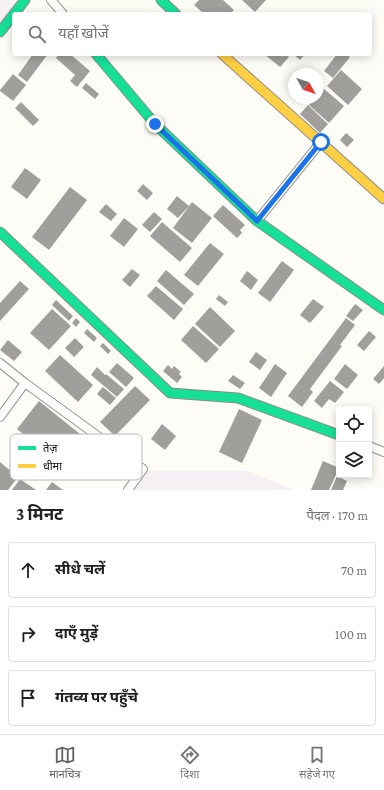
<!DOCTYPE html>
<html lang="hi">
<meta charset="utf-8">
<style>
:root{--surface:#fff;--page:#f6f6f6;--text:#202124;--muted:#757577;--line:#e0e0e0;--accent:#646362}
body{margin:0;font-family:"Crimson Pro","Noto Sans Devanagari",serif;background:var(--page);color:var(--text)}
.controls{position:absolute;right:12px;bottom:12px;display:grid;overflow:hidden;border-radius:4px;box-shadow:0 2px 10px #0003}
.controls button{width:36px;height:36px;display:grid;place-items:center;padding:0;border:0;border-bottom:1px solid var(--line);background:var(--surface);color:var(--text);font:20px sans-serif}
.compass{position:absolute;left:288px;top:68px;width:36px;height:36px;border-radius:50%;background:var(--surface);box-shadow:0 2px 10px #0003;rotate:130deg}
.stop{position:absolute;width:12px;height:12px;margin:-9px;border:3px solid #1a73e8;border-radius:50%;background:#fff}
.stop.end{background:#1a73e8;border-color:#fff;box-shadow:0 1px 4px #0008}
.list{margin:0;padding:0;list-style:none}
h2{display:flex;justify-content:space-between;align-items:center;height:52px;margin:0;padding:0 16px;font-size:17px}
h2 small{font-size:13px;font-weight:400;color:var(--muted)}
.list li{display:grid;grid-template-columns:26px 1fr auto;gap:12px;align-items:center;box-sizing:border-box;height:56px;margin:0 8px 8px;padding:0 8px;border:1px solid var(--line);border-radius:4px}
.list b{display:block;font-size:15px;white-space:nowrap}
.list em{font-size:13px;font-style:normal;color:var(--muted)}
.icon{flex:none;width:22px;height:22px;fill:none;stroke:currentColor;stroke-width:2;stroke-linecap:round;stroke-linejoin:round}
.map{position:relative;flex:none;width:384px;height:490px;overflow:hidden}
.search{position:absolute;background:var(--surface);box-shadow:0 2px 10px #0003;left:12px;right:12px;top:12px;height:44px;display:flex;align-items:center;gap:10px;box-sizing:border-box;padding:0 14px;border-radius:4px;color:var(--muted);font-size:15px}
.sheet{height:244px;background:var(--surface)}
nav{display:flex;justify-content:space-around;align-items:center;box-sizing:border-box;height:56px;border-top:1px solid var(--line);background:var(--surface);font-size:11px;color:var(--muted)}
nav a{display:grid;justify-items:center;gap:2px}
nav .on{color:var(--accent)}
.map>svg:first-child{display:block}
.industrial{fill:#f5f0f3}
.building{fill:#a19f9c}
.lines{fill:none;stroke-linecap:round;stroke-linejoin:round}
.street-casing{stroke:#979795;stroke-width:10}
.fast-casing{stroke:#8e8d8b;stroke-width:11}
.slow-casing{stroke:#8e8d8b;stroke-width:11}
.street{stroke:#fffffe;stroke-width:8}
.fast{stroke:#16e098;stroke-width:9}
.slow{stroke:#ffcf43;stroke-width:9}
.route{stroke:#1a73e8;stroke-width:5}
.key{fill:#fff;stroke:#b8b8b8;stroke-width:1}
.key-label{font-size:11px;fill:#111}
</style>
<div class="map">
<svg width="384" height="490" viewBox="0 0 384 490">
<rect width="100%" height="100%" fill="#fdfcf7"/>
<!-- industrial -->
<path class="industrial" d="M0 0H23L0 31Z
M140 471H246L295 490H128Z"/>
<!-- building -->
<path class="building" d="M199 0H223L234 10 230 14H204L194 5Z
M242 0H266L255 12Z
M33 54H48L27 82 18 75Z
M59 54H70L90 71 77 87 70 81 75 75 56 58Z
M264 54H286L289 57 280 67Z
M293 54H305L300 60Z
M337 54H346L350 57 333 78 324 71Z
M341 70 362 89 348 105 327 86Z
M13 74 26 85 13 101 0 91V90Z
M86 83 99 94 95 99 82 88Z
M323 88 344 106 329 123 309 105 315 98H318V94Z
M21 102 39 120 33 126 15 108Z
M308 105 328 124 320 133 300 114Z
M346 133 354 140 347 147 340 140Z
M25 168 41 180 27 199 11 187Z
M143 184 153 193 147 200 137 191Z
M70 187 87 200 49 250 32 237Z
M177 196 189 206 178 218 167 209Z
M192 202 212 218 192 243 173 228Z
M106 204 117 214 111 221 99 212Z
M223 205 245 225 240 230 242 233 237 238 213 216Z
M154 212 162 219 150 232 142 225Z
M124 218 138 229 124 247 110 236Z
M162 222 192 248 180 262 150 236Z
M210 243 224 254 198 286 184 275Z
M282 261 294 270 270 302 258 293Z
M132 269 140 275 130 287 122 280Z
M166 270 194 294 184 305 157 281Z
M247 271 258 280 251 290 240 281Z
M20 281 29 289 0 321V303Z
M156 286 183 309 174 320 147 296Z
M219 295 228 302 225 306 216 299Z
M313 299 324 307 310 323 300 315Z
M56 300 73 316 69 321 52 305Z
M355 304 363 310 353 321 346 316Z
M210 307 235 331 220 347 195 324Z
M52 309 71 326 49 350 30 333Z
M76 318 80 322 76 327 72 323Z
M346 318 355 325 340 345 342 346 310 389 313 392 302 407 288 396Z
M193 326 219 349 206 363 181 340Z
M87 329 97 338 94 342 84 333Z
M369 331 376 337 364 351 357 345Z
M75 338 84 347 74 357 65 348Z
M8 340 22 352 14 361 0 350Z
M103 343 111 351 108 354 100 346Z
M256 352 267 360 260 370 249 362Z
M60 355 93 385 78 402 45 371Z
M117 363 134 378 126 387 109 372Z
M275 364 287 373 271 397 259 388Z
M345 364 358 375 347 389 334 379Z
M168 365 172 369 174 366 181 372 179 374 182 377 177 383 163 371Z
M384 366V378L379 384 373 379Z
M97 367 105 375 106 374 124 389 117 397 91 375Z
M233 375 245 383 240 389 228 381Z
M330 381 344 392 335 403 329 399 322 408 314 401Z
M135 386 150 400 115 436 100 422Z
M103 387 116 398 110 405 97 394Z
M39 401 85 438 63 466 17 429Z
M239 409 262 420 242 463 219 452Z
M162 424 176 436 165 450 151 439Z
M323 461 339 468 329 490H311Z
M0 462 18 477 8 490H0Z
M337 476 347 481 343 490H331Z
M20 479 36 490H12Z
M52 482 63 490H46Z"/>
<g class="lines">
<!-- street casing -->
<g class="street-casing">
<path id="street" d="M51 0 63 14
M257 221 321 142
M0 363 25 383 143 469 128 490
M0 417 25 383
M369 446 384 452"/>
</g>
<!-- fast casing -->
<g class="fast-casing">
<path id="fast" d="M161 0 176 14
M14 14 25 0
M0 32 14 14
M96 54 155 124 257 221 384 310
M0 232 170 393 238 398 339 435"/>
</g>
<!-- slow casing -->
<g class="slow-casing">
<path id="slow" d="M222 54 384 199"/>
</g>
<!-- street -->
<use href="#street" class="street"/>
<!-- fast -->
<use href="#fast" class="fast"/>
<!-- slow -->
<use href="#slow" class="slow"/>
</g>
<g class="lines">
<!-- route -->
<path class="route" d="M155 124 257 221 321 142"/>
</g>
<!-- legend -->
<rect x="10" y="434" width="132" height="46" rx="6" class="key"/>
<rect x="18" y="446" width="18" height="4" fill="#16e098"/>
<rect x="18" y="464" width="18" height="4" fill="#ffcf43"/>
<g class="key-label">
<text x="43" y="452">तेज़</text>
<text x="43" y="470">धीमा</text>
</g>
</svg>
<div class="controls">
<button><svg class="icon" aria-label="locate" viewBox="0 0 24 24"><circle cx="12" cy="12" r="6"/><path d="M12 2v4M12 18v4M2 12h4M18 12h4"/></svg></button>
<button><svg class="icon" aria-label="layers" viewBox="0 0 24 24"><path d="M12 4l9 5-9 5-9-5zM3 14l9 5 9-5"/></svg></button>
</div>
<svg class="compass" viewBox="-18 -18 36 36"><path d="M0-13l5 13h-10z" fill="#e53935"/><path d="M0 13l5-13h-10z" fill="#757577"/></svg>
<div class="stop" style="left:321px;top:142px"></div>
<div class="stop end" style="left:155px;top:124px"></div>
<div class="search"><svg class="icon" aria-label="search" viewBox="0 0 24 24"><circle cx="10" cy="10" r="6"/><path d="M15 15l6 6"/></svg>यहाँ खोजें</div>
</div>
<section class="sheet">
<h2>3 मिनट<small>पैदल · 170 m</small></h2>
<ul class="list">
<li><svg class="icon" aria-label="ahead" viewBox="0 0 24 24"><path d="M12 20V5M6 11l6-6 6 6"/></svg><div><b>सीधे चलें</b></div><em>70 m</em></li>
<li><svg class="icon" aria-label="right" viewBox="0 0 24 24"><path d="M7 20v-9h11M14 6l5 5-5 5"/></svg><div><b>दाएँ मुड़ें</b></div><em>100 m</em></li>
<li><svg class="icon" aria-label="arrive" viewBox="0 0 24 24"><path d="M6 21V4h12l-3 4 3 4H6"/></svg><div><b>गंतव्य पर पहुँचे</b></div></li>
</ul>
</section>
<nav>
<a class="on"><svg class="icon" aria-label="map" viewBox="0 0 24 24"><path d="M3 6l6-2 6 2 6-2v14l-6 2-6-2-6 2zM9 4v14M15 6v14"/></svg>मानचित्र</a>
<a><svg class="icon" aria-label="directions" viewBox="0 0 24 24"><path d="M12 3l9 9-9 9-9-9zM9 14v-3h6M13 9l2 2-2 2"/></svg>दिशा</a>
<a><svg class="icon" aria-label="saved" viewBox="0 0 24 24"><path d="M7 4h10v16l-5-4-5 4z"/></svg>सहेजे गए</a>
</nav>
